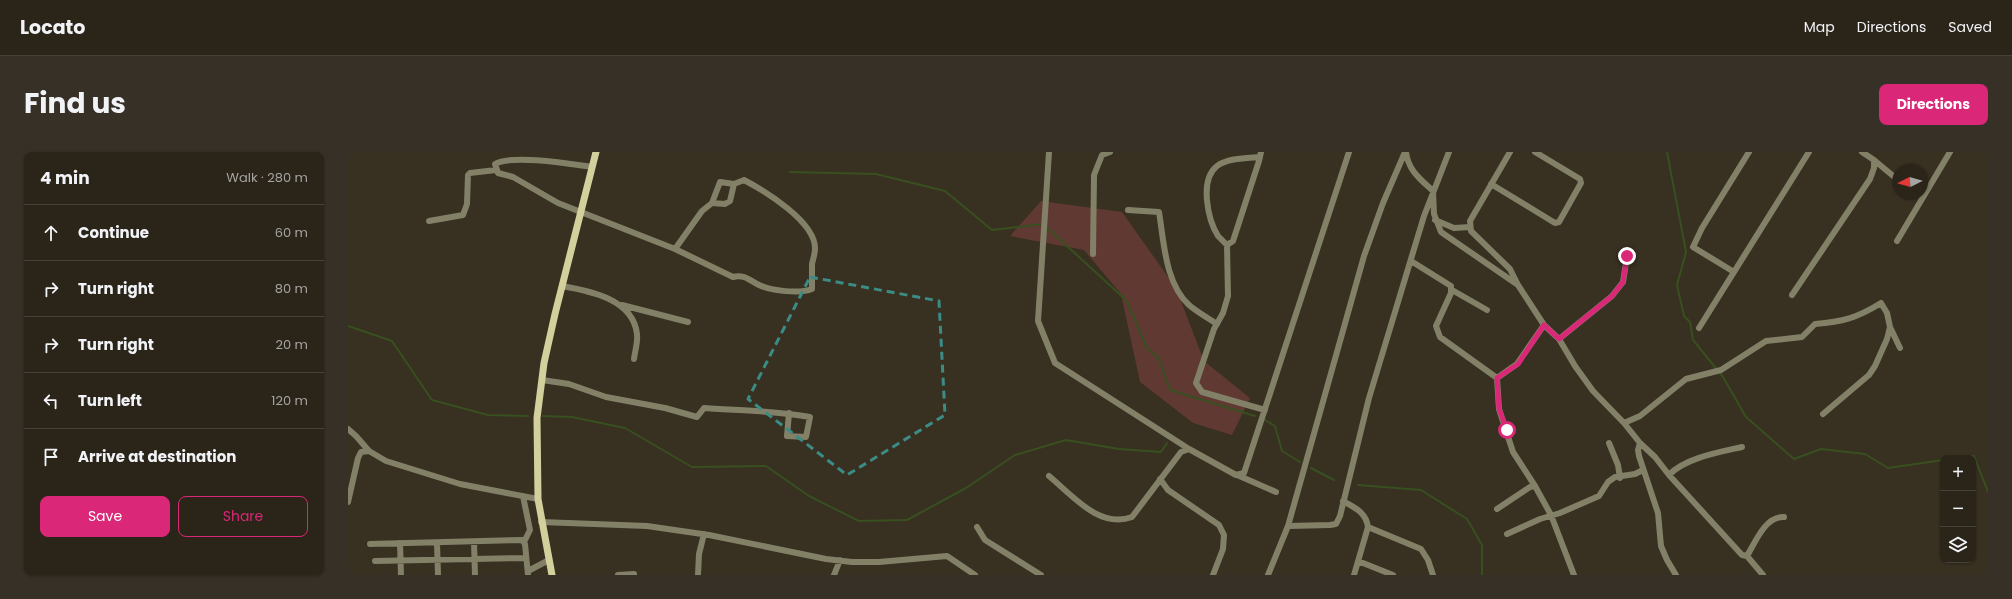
<!DOCTYPE html>
<meta charset="utf-8">
<style>
:root{--surface:#2a2419;--page:#363026;--text:#f1f3f6;--muted:#a5a4a2;--line:#464138;--accent:#db2777}
body{margin:0;font-family:Poppins,sans-serif;background:var(--page);color:var(--text)}
.controls{position:absolute;right:12px;bottom:12px;display:grid;overflow:hidden;border-radius:8px;box-shadow:0 1px 3px #0004}
.controls button{width:36px;height:36px;display:grid;place-items:center;padding:0;border:0;border-bottom:1px solid var(--line);background:var(--surface);color:var(--text);font:20px sans-serif}
.compass{position:absolute;left:1544px;top:12px;width:36px;height:36px;border-radius:50%;background:var(--surface);box-shadow:0 1px 3px #0004;rotate:264deg}
.stop{position:absolute;width:12px;height:12px;margin:-9px;border:3px solid #db2777;border-radius:50%;background:#fff}
.stop.end{background:#db2777;border-color:#fff;box-shadow:0 1px 4px #0008}
.list{margin:0;padding:0;list-style:none}
h2{display:flex;justify-content:space-between;align-items:center;height:52px;margin:0;padding:0 16px;font-size:17px}
h2 small{font-size:13px;font-weight:400;color:var(--muted)}
.list li{display:grid;grid-template-columns:26px 1fr auto;gap:12px;align-items:center;box-sizing:border-box;height:56px;padding:0 16px;border-top:1px solid var(--line)}
.list b{display:block;font-size:15px;white-space:nowrap}
.list em{font-size:13px;font-style:normal;color:var(--muted)}
.actions{display:flex;gap:8px;padding:12px 16px}
.actions a{flex:1;padding:9px 0;border:1px solid var(--accent);border-radius:8px;text-align:center;font-size:14px;color:var(--accent)}
.actions .main{background:var(--accent);color:#fff}
.icon{flex:none;width:22px;height:22px;fill:none;stroke:currentColor;stroke-width:2;stroke-linecap:round;stroke-linejoin:round}
.map{position:relative;flex:none;width:1640px;height:423px;overflow:hidden;border-radius:8px}
header{display:flex;align-items:center;gap:24px;box-sizing:border-box;height:56px;padding:0 20px;background:var(--surface);border-bottom:1px solid var(--line)}
header strong{font-size:19px}
nav{display:flex;gap:22px;margin-inline-start:auto;font-size:14px}
.intro{display:flex;align-items:center;justify-content:space-between;box-sizing:border-box;height:96px;padding:0 24px}
h1{margin:0;font-size:28px}
.button{padding:10px 18px;border-radius:8px;background:var(--accent);color:#fff;font-size:14px;font-weight:700}
main{display:flex;gap:24px;padding:0 24px}
aside{flex:1;background:var(--surface);border-radius:8px;box-shadow:0 1px 3px #0004}
.map>svg:first-child{display:block}
.green{fill:#5f3932}
.lines{fill:none;stroke-linecap:round;stroke-linejoin:round}
.stream{stroke:#38501f;stroke-width:2}
.minor{stroke:#828168;stroke-width:6}
.major{stroke:#d3d09d;stroke-width:7}
.route{stroke:#db2777;stroke-width:5}
.marked{fill:none;stroke:#3b8c84;stroke-width:3;stroke-dasharray:8 5;stroke-linejoin:round}
</style>
<header>
<strong>Locato</strong>
<nav><a>Map</a><a>Directions</a><a>Saved</a></nav>
</header>
<div class="intro"><h1>Find us</h1><a class="button">Directions</a></div>
<main>
<aside>
<h2>4 min<small>Walk · 280 m</small></h2>
<ul class="list">
<li><svg class="icon" aria-label="ahead" viewBox="0 0 24 24"><path d="M12 20V5M6 11l6-6 6 6"/></svg><div><b>Continue</b></div><em>60 m</em></li>
<li><svg class="icon" aria-label="right" viewBox="0 0 24 24"><path d="M7 20v-9h11M14 6l5 5-5 5"/></svg><div><b>Turn right</b></div><em>80 m</em></li>
<li><svg class="icon" aria-label="right" viewBox="0 0 24 24"><path d="M7 20v-9h11M14 6l5 5-5 5"/></svg><div><b>Turn right</b></div><em>20 m</em></li>
<li><svg class="icon" aria-label="left" viewBox="0 0 24 24"><path d="M17 20v-9H6M10 6l-5 5 5 5"/></svg><div><b>Turn left</b></div><em>120 m</em></li>
<li><svg class="icon" aria-label="arrive" viewBox="0 0 24 24"><path d="M6 21V4h12l-3 4 3 4H6"/></svg><div><b>Arrive at destination</b></div></li>
</ul>
<div class="actions"><a class="main">Save</a><a>Share</a></div>
</aside>
<div class="map">
<svg width="1640" height="423" viewBox="0 0 1640 423">
<rect width="100%" height="100%" fill="#383021"/>
<!-- green -->
<path class="green" d="M693 49 774 60 828 136 856 209 902 246 884 283 845 271 792 230 773 142 736 98 662 84Z"/>
<g class="lines">
<!-- stream -->
<path class="stream" d="M1319 0 1338 100 1329 133 1336 164 1342 170 1345 188 1375 225 1398 265 1446 307 1473 297 1517 302 1540 316 1595 308
M442 20 528 22 597 39 644 78 695 72 779 149 799 197 810 205 822 238 907 264
M0 174 44 189 84 248 140 263 180 264
M195 264 224 265 277 276 344 315 418 314 461 344 511 369 559 368 618 336 667 303 718 288 771 297 813 300 819 291
M917 268 927 274 934 299 952 310
M1610 306 1626 304 1640 340
M963 316 986 328
M1010 333 1073 338 1119 367 1134 393V423"/>
<!-- minor -->
<path class="minor" d="M701 0 690 169 707 211 841 297
M1058 0C1060 18 1072 27 1085 39L1086 62 1093 80 1170 133 1196 173 1211 187 1227 214 1245 239 1276 271 1292 291 1307 305 1321 323 1394 403 1399 404 1415 423
M1162 0 1122 69 1123 79 1162 117 1170 133
M911 5C899 6 879 6 869 14 851 28 860 68 870 84 873 87 876 90 879 93L885 89 911 9 913 0
M1526 8 1550 28
M244 15C223 12 164 2 147 12L150 21 165 25 210 51 327 97 385 125C396 122 401 128 411 133 423 139 452 142 464 137 464 129 464 121 464 112 465 107 467 102 467 97 468 70 417 39 396 28L386 32
M1143 32 1207 71 1211 70 1233 31 1232 27 1187 0
M780 58 811 60C816 90 817 131 841 153 849 160 860 166 869 172
M1087 68 1106 76 1122 75
M81 69 115 63 119 52 120 23 122 21 148 18
M1549 89 1602 0
M879 93 880 144 875 161 866 177 848 231 854 240 917 258
M327 97 354 59 364 51 377 52 382 49 386 32 372 30 364 51
M745 102 746 23 754 3 762 0
M1063 109 1103 134V141L1088 174 1092 185 1149 226 1169 212 1196 173
M1386 120 1345 95 1354 76 1401 0
M214 134C242 139 285 147 289 182 290 190 287 199 286 207
M1104 138 1139 158
M1444 143 1522 27 1526 16V8L1514 0
M274 153 340 170
M1542 175 1552 196
M1351 176 1461 0
M1211 187 1264 144 1275 130 1279 104
M1149 226 1151 257 1165 300 1187 334 1203 363 1226 423
M194 228 221 232 258 245 317 256 349 265 356 256C391 259 426 258 462 265L458 285 439 284 441 261
M1276 271 1292 264 1338 227 1373 218 1418 189 1454 185 1467 172C1494 170 1509 166 1533 151L1539 161 1542 175 1539 187 1527 214 1521 223 1475 262
M0 277 8 284 21 299 38 309 112 332 190 347
M1261 291 1270 313 1272 326
M1292 291 1290 298 1291 304 1310 361 1313 394 1319 408 1328 423
M889 323 928 340
M1321 323C1337 306 1372 300 1394 295
M701 324C724 343 751 377 784 365L833 300 841 297 888 323 896 321 1001 0
M812 327 820 338 871 373 876 383 875 397 865 423
M175 344 182 378 176 390
M995 349C1007 356 1018 360 1020 375L1006 423
M0 350 10 306 13 300 21 299
M1149 357 1182 335 1187 334
M193 370 299 374 361 383 478 407 504 410H531L599 404 627 423
M940 374 982 373 988 372 992 364 1021 246 1076 64 1101 0
M629 375 637 388 693 423
M1020 375 1073 397 1080 408 1085 423
M1159 382 1192 367 1212 361 1251 344 1260 330 1267 325 1287 322 1295 318
M126 390 127 423
M52 391 53 423
M89 391 90 423
M22 392 174 388 177 392 180 423
M1399 404C1407 391 1417 364 1436 365
M27 409 178 406
M1010 409 1045 423
M180 419 201 408
M270 423 286 422
M350 423 351 402 356 382
M486 423 492 408
M920 423 940 374 1016 104 1035 51 1057 0"/>
<!-- major -->
<path class="major" d="M204 423 190 347 189 266 196 211 207 162 248 0"/>
</g>
<g class="lines">
<!-- route -->
<path class="route" d="M1159 278 1151 257 1149 226 1170 212 1196 173 1211 187 1264 144 1275 130 1279 104"/>
</g>
<!-- marked area -->
<path class="marked" d="M462 125 591 149 597 263 499 323 400 247Z"/>
</svg>
<div class="controls">
<button>+</button>
<button>−</button>
<button><svg class="icon" aria-label="layers" viewBox="0 0 24 24"><path d="M12 4l9 5-9 5-9-5zM3 14l9 5 9-5"/></svg></button>
</div>
<svg class="compass" viewBox="-18 -18 36 36"><path d="M0-13l5 13h-10z" fill="#e53935"/><path d="M0 13l5-13h-10z" fill="#a5a4a2"/></svg>
<div class="stop" style="left:1159px;top:278px"></div>
<div class="stop end" style="left:1279px;top:104px"></div>
</div>
</main>
